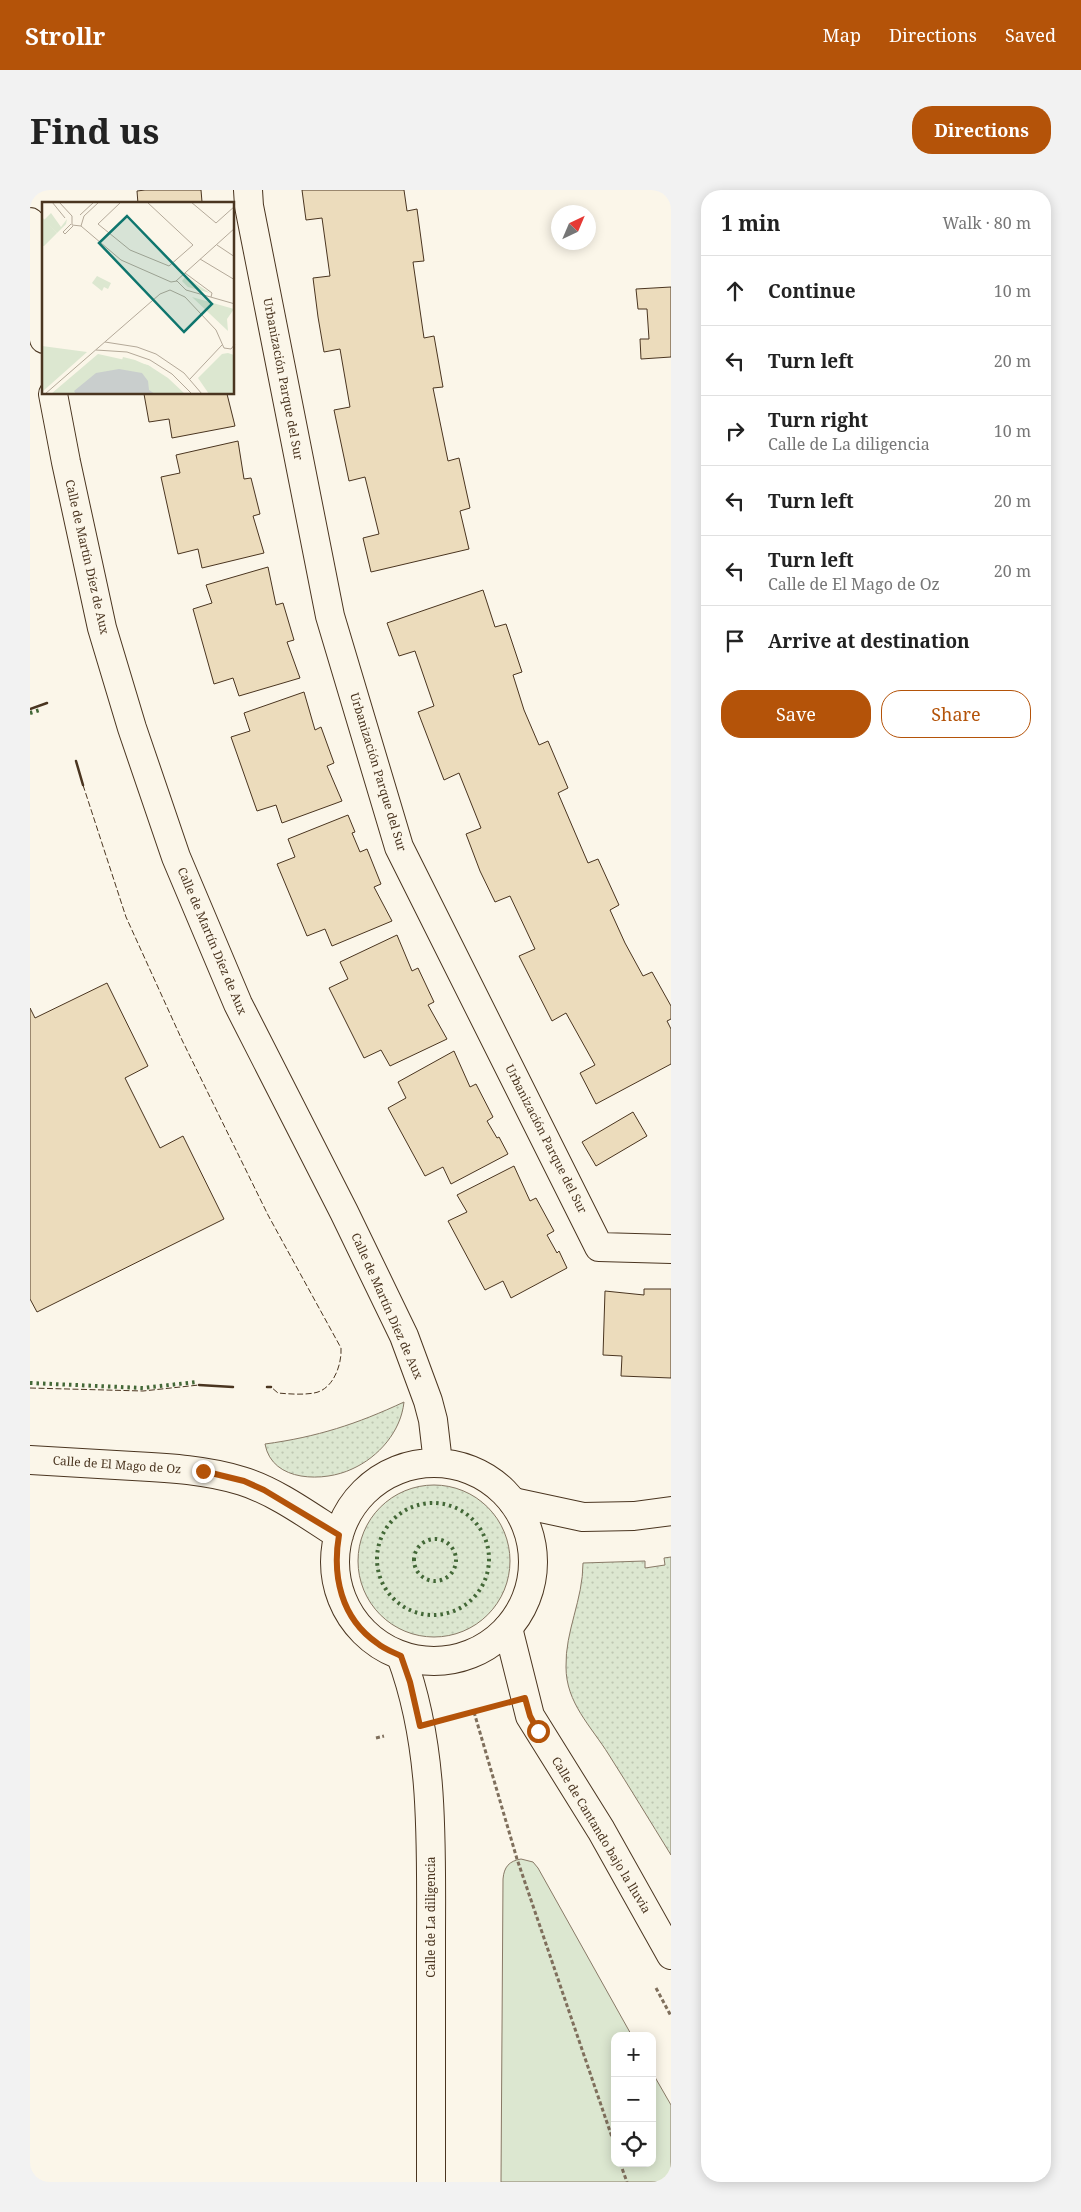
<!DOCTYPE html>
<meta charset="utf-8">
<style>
:root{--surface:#fff;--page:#f2f2f2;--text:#222;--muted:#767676;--line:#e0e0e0;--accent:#b45309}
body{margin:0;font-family:"Noto Serif",serif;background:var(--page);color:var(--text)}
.controls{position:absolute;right:15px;bottom:15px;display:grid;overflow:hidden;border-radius:10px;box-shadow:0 2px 12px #0003}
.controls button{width:45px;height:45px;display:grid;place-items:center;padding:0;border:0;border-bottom:1px solid var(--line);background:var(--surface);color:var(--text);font:25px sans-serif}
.compass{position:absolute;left:521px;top:15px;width:45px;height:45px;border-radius:50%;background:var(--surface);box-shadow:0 2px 12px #0003;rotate:44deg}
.stop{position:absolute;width:15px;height:15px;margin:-11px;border:4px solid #b45309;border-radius:50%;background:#fff}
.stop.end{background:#b45309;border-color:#fff;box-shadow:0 1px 5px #0008}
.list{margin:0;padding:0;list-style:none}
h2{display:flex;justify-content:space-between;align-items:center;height:65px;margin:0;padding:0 20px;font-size:21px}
h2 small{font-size:16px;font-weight:400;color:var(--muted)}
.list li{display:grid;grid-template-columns:32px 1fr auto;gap:15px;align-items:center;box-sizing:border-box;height:70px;padding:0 20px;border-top:1px solid var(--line)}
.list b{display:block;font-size:19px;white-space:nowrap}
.list p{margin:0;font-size:16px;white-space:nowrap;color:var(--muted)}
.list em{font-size:16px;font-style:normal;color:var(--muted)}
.actions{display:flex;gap:10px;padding:15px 20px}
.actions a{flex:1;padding:11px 0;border:1px solid var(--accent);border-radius:20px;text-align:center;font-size:18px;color:var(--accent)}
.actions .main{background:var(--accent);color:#fff}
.icon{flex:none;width:28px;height:28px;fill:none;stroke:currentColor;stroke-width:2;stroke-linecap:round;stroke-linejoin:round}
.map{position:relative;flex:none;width:641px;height:1992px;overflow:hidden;border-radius:20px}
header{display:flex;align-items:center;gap:30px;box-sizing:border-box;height:70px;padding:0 25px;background:var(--accent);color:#fff}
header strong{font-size:24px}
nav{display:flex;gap:28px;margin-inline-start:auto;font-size:18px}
.intro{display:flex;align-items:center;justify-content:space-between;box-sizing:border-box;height:120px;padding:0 30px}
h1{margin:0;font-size:35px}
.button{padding:12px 22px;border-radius:20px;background:var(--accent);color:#fff;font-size:18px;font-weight:700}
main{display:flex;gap:30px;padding:0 30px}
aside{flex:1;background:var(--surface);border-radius:20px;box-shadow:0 2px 12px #0003}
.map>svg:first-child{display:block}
.grass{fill:url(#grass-dots);stroke:#887966}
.park{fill:#dce7d0;stroke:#887966}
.building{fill:#ecdcbc;stroke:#4a3520}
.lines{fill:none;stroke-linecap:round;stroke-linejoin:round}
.street-casing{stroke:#4a3520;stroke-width:30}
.secondary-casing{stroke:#4a3520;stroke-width:30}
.path{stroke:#7f6f5c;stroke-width:3;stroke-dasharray:4 2.5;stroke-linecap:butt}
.street{stroke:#fbf6e9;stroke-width:28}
.secondary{stroke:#fbf6e9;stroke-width:28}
.hedge{stroke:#436837;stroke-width:4;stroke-dasharray:2.5 4;stroke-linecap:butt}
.fence{stroke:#4a3520;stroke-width:1;stroke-dasharray:6 2.5;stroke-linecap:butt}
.wall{stroke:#4a3520;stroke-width:2.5}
.route{stroke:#b45309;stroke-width:6}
.labels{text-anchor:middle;stroke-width:4;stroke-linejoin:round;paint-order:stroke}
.street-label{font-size:12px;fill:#4a3520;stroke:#fbf6e9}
.inset-road{fill:none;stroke:#b4a999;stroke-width:1}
.view{fill:#0f766e;fill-opacity:0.15;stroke:#0f766e;stroke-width:2.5}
.inset-edge{fill:none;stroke:#4a3520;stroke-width:2.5}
</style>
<header>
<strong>Strollr</strong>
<nav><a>Map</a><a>Directions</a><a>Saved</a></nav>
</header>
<div class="intro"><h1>Find us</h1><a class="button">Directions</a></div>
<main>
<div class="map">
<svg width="641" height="1992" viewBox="0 0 641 1992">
<defs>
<pattern id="grass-dots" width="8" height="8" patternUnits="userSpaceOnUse" patternTransform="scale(1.25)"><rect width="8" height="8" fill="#dce7d0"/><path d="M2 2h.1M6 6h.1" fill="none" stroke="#bec7b2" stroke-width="1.8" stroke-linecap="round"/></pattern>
</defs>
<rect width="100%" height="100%" fill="#fbf6e9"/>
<!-- grass -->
<path class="grass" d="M374 1212C371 1241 349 1267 322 1279 295 1292 242 1293 235 1254 287 1247 327 1234 374 1212Z
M328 1371a76 76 0 1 1 152 0a76 76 0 1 1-152 0Z
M641 1367V1665C620 1631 600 1598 579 1565 561 1536 536 1513 536 1477 535 1441 553 1410 553 1373L615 1371V1378L635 1375 634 1368Z"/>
<!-- park -->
<path class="park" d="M491 1669 503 1672 508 1678 602 1846H585V1973H622V1882L641 1915V1992H471L473 1689C474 1677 479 1671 491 1669Z"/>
<!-- building -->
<path class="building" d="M115 0H171L172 12 170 14H108L107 1Z
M272 0H374L377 21 387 19 394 71 383 72 394 148 404 146 413 197 403 198 418 271 429 268 440 318 430 321 439 359 341 382 333 348 349 344 335 287 319 291 304 220 320 217 310 159 294 162 288 127 283 88 300 86 292 28 276 30Z
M641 97V167L611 169 610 149H619L617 119H608L606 99Z
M114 204H197L205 236 142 248 139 229 119 232Z
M208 251 214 289 221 288 230 324 223 326 234 363 172 378 168 359 148 364 131 287 150 283 146 265Z
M238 377 246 415 253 413 264 450 257 452 270 488 209 506 203 488 184 494 163 419 182 413 176 395Z
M453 400 465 437 476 434 492 482 483 485 494 520 509 555 518 551 538 598 528 603 558 673 568 669 589 715 580 720 595 753 613 786 622 782 641 816V829L637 831 641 839V874L566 914 550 883 565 875 536 823 522 831 489 766 505 759 480 706 465 712 450 681 436 644 451 638 429 583 414 590 388 522 404 516 385 461 369 466 357 433Z
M274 502 285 540 291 537 304 573 297 576 312 611 252 633 246 615 227 621 201 547 220 541 214 523Z
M318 625 325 642 322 643 330 662 337 659 351 694 344 697 362 731 302 756 295 739 277 746 247 674 265 667 258 649Z
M367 745 382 781 388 778 404 812 398 815 417 849 360 876 351 860 334 868 299 798 318 789 310 772Z
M77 793 118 876 95 888 130 958 153 946 194 1029 7 1122 0 1109V818L5 828Z
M424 861 440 897 446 894 463 927 457 931 467 948 469 947 478 964 421 994 413 977 395 986 358 918 376 908 368 892Z
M603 922 617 946 566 976 552 952Z
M484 976 500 1011 506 1008 524 1041 517 1045 527 1063 529 1061 537 1078 481 1108 473 1091 455 1100 418 1031 437 1022 427 1005Z
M614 1099H641V1188L591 1186 592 1166 573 1165 575 1101 614 1105Z"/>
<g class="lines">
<!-- street casing -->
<g class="street-casing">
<path id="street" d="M218 0 219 16 300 426 369 657 569 1057 641 1059
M483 1312 553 1327 604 1326 641 1321
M478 1438 500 1526 571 1640 641 1765
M371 1466C405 1557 401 1654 401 1750 401 1831 401 1911 401 1992"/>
</g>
<!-- secondary casing -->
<g class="secondary-casing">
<path id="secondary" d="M0 32 8 117 14 149
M23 204 36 272 72 438 102 538 146 667 208 814 314 1022 374 1146 398 1211 403 1230 408 1273
M0 1270C34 1272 69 1274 103 1276 140 1278 177 1280 212 1291 247 1302 279 1326 309 1345
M305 1372a99 99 0 1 1 198 0a99 99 0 1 1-198 0Z"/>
</g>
<!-- path -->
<path class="path" d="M444 1522 487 1669 585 1956
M426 1527 461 1517
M346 1548 354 1546
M626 1798 641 1826
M590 1973 597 1992"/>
<!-- street -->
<use href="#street" class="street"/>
<!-- secondary -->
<use href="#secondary" class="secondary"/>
<!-- hedge -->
<path class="hedge" d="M0 523 10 520
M0 1193 113 1198 166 1192
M347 1369a56 56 0 1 1 112 0a56 56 0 1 1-112 0Z
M384 1370a21 21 0 1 1 42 0a21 21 0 1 1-42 0Z"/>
<!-- fence -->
<path class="fence" d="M53 595 96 727 152 850 238 1025 311 1158C312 1175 303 1200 284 1203 273 1205 259 1204 248 1203L241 1197
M0 1198 113 1201 169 1195"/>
<!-- wall -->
<path class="wall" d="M0 519 17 513
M46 571 53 595
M169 1195 203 1197
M237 1197H241"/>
</g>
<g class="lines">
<!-- route -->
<path class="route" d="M173 1281 214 1291 234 1300 309 1345C302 1386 311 1428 347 1453 354 1459 363 1462 371 1466L380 1492 390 1536 495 1508 500 1526 508 1541"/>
</g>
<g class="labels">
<!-- street labels -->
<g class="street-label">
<text transform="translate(253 189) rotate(79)" y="4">Urbanización Parque del Sur</text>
<text transform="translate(57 367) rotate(77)" y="4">Calle de Martín Díez de Aux</text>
<text transform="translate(348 582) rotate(73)" y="4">Urbanización Parque del Sur</text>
<text transform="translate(182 751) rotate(67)" y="4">Calle de Martín Díez de Aux</text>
<text transform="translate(516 949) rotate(63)" y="4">Urbanización Parque del Sur</text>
<text transform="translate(357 1116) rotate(66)" y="4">Calle de Martín Díez de Aux</text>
<text transform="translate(87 1275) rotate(4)" y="4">Calle de El Mago de Oz</text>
<text transform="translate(571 1645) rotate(59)" y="4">Calle de Cantando bajo la lluvia</text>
<text transform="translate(401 1727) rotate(-90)" y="4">Calle de La diligencia</text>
</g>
</g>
<!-- overview -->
<g transform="translate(12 12)">
<rect width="192" height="192" fill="#fbf6e9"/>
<path d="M55 74 69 81 66 87 62 85 60 89 50 81ZM144 74 153 81 168 91 146 85 140 79ZM0 144 45 150 0 190ZM186 151 192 153V192H167L156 176 180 152Z" fill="#dce7d0"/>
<path d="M0 15 15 31 2 44H0ZM150 95 192 107 185 117 186 129ZM56 152 106 163 126 176 143 192H9Z" fill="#dce7d0"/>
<path d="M9 11 19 25 25 17 24 22 15 31 2 18ZM81 155 93 158 109 165 105 171 92 166 70 165 72 160 79 161Z" fill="#dce7d0"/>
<path d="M77 167 100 171 106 179 107 188 113 192H34L32 189 54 171Z" fill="#c9cecd"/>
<path class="inset-road" d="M10 0 23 16M17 0 30 14M79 0 56 22 88 48 127 64 151 43 105 0M149 0 174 21 193 4M38 13 52 0M30 14V23L39 24M29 22 21 30 23 32 31 24M39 24 79 58 129 80M39 24 42 14 57 0M175 43 193 55M158 57 193 78M143 71 170 91 169 95M134 79 193 26M129 80 135 79 144 88 193 102M128 88 143 95 174 128 182 146 189 147 193 142M63 140 95 145 114 152 142 171 160 192M54 148 85 150 108 158 130 172 150 192M148 177 180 143M3 192 118 92 128 88"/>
<path class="view" d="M85 14 170 102 142 130 57 41Z"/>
<rect width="192" height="192" class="inset-edge"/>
</g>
</svg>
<div class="controls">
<button>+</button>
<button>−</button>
<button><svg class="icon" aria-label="locate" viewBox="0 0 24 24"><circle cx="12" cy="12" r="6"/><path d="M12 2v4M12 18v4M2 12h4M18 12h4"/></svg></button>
</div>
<svg class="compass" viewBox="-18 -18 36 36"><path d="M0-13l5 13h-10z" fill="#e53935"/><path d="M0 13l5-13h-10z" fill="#767676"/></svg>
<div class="stop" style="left:508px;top:1541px"></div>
<div class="stop end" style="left:173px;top:1281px"></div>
</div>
<aside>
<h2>1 min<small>Walk · 80 m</small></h2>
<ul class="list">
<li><svg class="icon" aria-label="ahead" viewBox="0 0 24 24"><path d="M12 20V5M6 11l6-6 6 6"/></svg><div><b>Continue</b></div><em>10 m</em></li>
<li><svg class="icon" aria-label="left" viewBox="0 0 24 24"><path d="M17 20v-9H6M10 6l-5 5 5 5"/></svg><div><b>Turn left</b></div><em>20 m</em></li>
<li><svg class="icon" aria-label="right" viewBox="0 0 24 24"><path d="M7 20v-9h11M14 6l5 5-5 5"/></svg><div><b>Turn right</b><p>Calle de La diligencia</p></div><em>10 m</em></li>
<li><svg class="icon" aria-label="left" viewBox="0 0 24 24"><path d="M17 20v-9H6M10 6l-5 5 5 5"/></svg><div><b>Turn left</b></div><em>20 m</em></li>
<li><svg class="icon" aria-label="left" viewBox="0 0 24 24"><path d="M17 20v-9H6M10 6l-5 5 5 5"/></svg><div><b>Turn left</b><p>Calle de El Mago de Oz</p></div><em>20 m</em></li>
<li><svg class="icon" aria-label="arrive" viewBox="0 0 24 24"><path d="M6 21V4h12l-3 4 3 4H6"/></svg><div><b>Arrive at destination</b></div></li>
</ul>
<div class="actions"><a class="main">Save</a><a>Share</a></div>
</aside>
</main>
